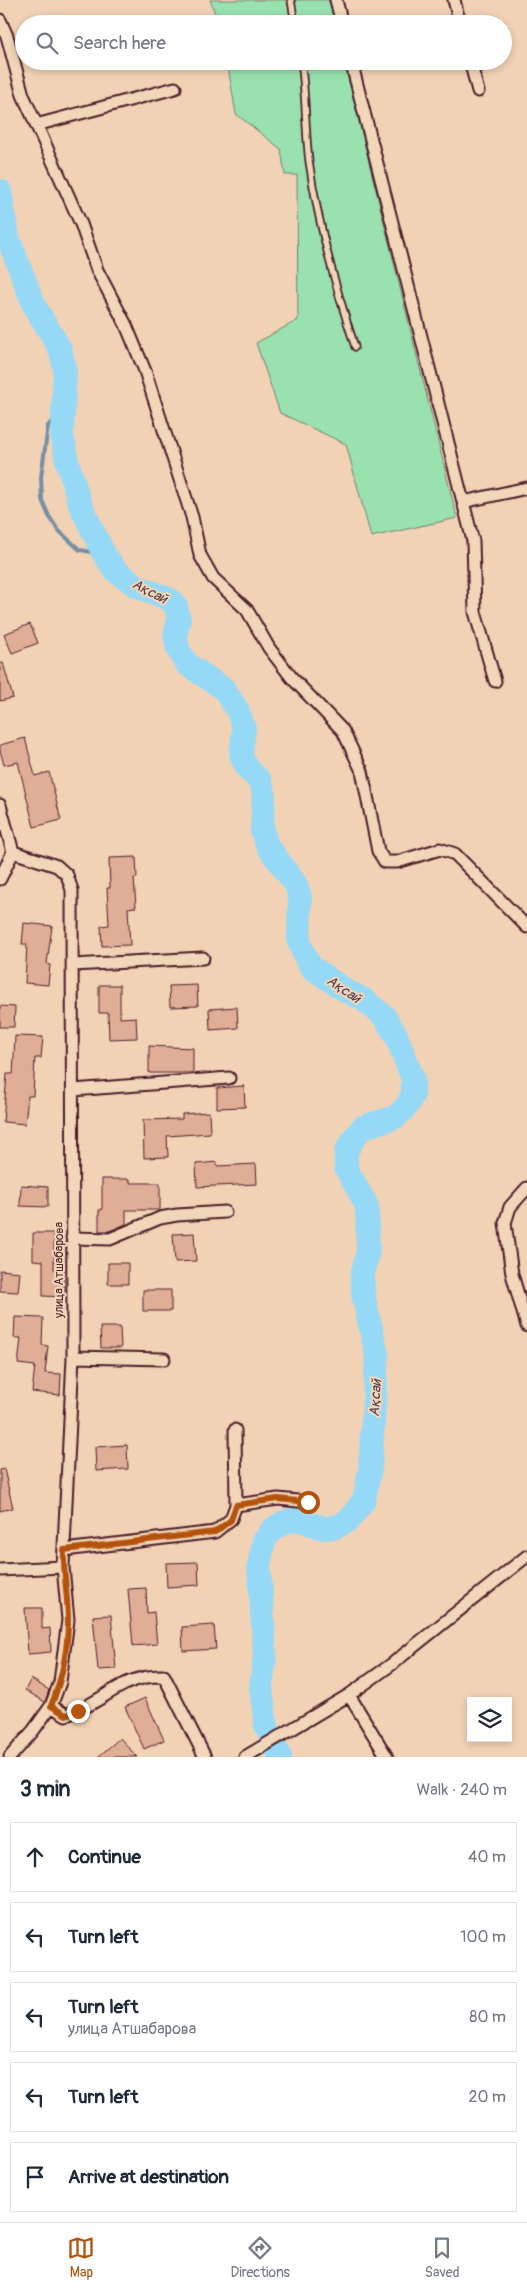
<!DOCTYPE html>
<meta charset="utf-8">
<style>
:root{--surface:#fff;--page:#f2f2f3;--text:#1f2937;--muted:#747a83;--line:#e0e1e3;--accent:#b45309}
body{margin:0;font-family:Pangolin,sans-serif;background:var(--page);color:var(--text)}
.controls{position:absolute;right:15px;bottom:15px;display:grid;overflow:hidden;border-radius:0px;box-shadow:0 2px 8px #0003}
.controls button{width:45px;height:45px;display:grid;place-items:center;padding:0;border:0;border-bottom:1px solid var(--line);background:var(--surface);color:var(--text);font:25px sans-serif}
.stop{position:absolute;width:15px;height:15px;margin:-11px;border:4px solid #b45309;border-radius:50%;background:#fff}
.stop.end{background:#b45309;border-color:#fff;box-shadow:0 1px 5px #0008}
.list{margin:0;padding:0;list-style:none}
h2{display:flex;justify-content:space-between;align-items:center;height:65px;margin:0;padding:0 20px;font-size:21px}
h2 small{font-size:16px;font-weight:400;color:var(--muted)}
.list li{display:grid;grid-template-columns:32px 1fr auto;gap:15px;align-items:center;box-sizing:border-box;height:70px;margin:0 10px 10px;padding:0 10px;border:1px solid var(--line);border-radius:0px}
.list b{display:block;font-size:19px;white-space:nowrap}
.list p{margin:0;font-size:16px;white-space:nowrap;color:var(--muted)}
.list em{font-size:16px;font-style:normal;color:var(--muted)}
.icon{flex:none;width:28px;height:28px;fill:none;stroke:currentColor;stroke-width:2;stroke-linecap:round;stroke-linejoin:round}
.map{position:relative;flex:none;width:527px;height:1757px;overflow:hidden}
.search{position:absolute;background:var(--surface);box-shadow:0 2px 8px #0003;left:15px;right:15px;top:15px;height:55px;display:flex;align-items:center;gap:12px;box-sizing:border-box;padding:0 18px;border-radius:28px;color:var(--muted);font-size:19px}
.sheet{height:465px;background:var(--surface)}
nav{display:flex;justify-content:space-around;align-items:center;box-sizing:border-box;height:70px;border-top:1px solid var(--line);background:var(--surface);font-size:14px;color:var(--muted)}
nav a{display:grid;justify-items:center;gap:2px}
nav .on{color:var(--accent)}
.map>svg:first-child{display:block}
.green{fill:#99e1af;stroke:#72806d}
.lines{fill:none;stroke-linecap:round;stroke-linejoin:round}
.stream{stroke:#778fa5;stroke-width:4}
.river{stroke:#95d9f7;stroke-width:24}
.building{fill:#e0ad96;stroke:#4a1f2b}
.lane-casing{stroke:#4a1f2b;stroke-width:9}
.street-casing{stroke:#4a1f2b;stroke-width:15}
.lane{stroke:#f2d6b9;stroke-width:5.5}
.street{stroke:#f2d6b9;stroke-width:11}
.route{stroke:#b45309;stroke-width:6}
.labels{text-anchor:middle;stroke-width:4;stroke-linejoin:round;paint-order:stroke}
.street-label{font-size:12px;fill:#4a1f2b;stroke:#f2d6b9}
.water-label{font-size:14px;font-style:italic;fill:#553b4a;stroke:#f2d6b9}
</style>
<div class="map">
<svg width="527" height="1757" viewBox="0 0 527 1757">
<rect width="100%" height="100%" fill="#f2d2b5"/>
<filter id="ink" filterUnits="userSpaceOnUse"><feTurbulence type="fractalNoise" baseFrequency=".02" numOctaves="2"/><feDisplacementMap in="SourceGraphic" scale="10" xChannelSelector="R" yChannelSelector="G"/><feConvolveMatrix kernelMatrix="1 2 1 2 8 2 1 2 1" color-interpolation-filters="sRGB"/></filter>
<g filter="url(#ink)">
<!-- green -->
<path class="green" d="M210 0H329L335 24H219Z
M227 61H344L457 518 371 537 346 444 280 413 256 343 298 320 297 175H285L281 149 236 114Z"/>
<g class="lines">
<!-- stream -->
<path class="stream" d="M63 408 48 426 41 477 42 500 49 516 58 530 80 550 104 554"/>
<!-- river -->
<path class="river" d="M0 191 8 238 34 305 60 349 65 369 62 434 67 461 80 504 104 554 116 571 137 586 171 600 176 607 179 620 175 634 178 649 187 664 224 689 238 711 244 729 241 755 247 768 260 781 264 793 262 830 267 845 296 885 300 896 299 942 306 958 311 967 348 992 363 999 384 1016 396 1035 413 1079V1094L407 1106 396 1117 363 1127 354 1138 346 1152V1168L367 1206 368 1251 362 1276 364 1299 377 1355 370 1469 364 1500 348 1521 336 1527 323 1528 297 1519 284 1522 272 1530 264 1541 259 1565 265 1656 261 1688 266 1725 280 1757"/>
</g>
<!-- building -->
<path class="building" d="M30 624 38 643 12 653 4 634Z
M0 663H3L13 698 0 701Z
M25 738 35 776 49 772 61 820 34 827 18 762 4 765 0 750V745Z
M136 857 137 878H134L136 907 128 908 130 945 102 946 101 926 109 925 107 888H110L109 858Z
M24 923 52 926 47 964 50 965 48 985 25 983 27 944H22Z
M99 985H120V1018L136 1017 137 1038 109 1039 108 1013H99Z
M197 985 198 1006 170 1007 169 986Z
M0 1006 15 1007 14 1027H0Z
M237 1007 238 1028 210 1030 209 1009Z
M15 1036 43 1037 41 1058H35L33 1096H28L25 1124 3 1122 7 1074H13Z
M149 1046 193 1048V1073H149Z
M244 1086 245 1107 217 1108V1088Z
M209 1112 210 1133 167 1136 168 1157 144 1158 143 1120 182 1119V1114Z
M217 1162V1166L256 1164 257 1184 197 1187 196 1164Z
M102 1179H130V1183H160V1210H126V1224L109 1231H99V1210H102Z
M21 1185 48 1187V1207L20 1206Z
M33 1233H54V1269H64V1297L43 1296V1261L33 1260Z
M194 1233 196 1261 175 1262 173 1234Z
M108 1263H128V1284H108Z
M0 1270 20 1272 18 1292 0 1291Z
M143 1290H171V1311H143Z
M15 1317 43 1318 42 1345 48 1346 45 1373 61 1374 60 1395 32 1392 35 1366 18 1364 21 1338H14Z
M100 1327H120L121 1348H101Z
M127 1445 128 1469 96 1471 95 1447Z
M4 1469 13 1508 0 1511V1470Z
M198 1562 199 1585 167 1587 166 1563Z
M146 1588 147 1613 154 1612 157 1644 133 1646 128 1589Z
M25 1608H42V1629L50 1628 51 1652 28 1654Z
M111 1615 116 1669 98 1670 93 1616Z
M214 1625 216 1649 183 1651 182 1627Z
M31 1679 49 1690 45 1702 25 1690Z
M145 1698 164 1740 144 1749 125 1707Z
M120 1738 137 1757H98Z"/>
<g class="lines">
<!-- lane casing -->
<g class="lane-casing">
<path id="lane" d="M291 0 295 24
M301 61C306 94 305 128 309 161 318 225 335 286 355 347"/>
</g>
<!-- street casing -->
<g class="street-casing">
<path id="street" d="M336 0 342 24
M454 0 460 24
M0 20 7 36 23 95 81 224 97 270 126 325 145 371 192 517 200 555 213 578 247 610 269 648 292 678 343 731 362 771 378 851 385 862H397L440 849 455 854 527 927
M351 61 473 541 475 612 495 681
M470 61 478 91
M36 125 175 88
M463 502 527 488
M0 805 13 852 57 866 67 875 72 890 73 1357 63 1567 68 1620 60 1682 51 1706 33 1731 10 1757
M0 879 13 852
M73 965 203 958
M73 1090 229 1078
M527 1188 510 1207 505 1223 512 1274 527 1326
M72 1238 110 1239 160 1218 177 1215 225 1212
M73 1357 164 1359
M236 1505 278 1499 308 1502
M64 1550 215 1532 231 1519 236 1505 235 1430
M0 1570 63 1567
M349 1695 387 1757
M51 1706 66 1715C103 1704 121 1674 164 1676L205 1757
M245 1757 349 1695 392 1664 527 1556"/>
</g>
<!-- lane -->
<use href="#lane" class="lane"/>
<!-- street -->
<use href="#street" class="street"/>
</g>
</g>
<g class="lines" filter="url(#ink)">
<!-- route -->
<path class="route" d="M78 1711 66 1715 51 1706C62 1679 68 1649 68 1620 68 1596 63 1574 64 1550L215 1532 231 1520 236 1505 278 1499 308 1502"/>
</g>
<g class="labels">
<!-- street labels -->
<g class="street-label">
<text transform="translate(59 1270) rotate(-90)" y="4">улица Атшабарова</text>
</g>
<!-- water labels -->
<g class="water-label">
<text transform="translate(150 591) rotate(27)" y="5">Ақсай</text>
<text transform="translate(344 989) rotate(34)" y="5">Ақсай</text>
<text transform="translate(375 1398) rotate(-86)" y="5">Ақсай</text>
</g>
</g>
</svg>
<div class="controls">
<button><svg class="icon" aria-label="layers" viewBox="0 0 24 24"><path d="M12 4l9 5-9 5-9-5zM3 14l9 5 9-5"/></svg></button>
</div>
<div class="stop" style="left:308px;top:1502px"></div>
<div class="stop end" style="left:78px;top:1711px"></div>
<div class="search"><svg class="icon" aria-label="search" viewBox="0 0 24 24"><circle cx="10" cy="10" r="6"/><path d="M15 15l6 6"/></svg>Search here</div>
</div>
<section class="sheet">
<h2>3 min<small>Walk · 240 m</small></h2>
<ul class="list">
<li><svg class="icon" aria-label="ahead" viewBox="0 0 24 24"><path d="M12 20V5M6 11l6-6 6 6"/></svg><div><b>Continue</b></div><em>40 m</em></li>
<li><svg class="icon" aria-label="left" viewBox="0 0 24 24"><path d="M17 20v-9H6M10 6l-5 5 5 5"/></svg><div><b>Turn left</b></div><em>100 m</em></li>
<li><svg class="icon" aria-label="left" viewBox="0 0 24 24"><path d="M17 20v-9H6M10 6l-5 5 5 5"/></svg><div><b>Turn left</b><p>улица Атшабарова</p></div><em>80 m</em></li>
<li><svg class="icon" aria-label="left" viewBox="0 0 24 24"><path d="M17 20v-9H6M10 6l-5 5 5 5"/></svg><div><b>Turn left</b></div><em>20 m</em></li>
<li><svg class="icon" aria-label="arrive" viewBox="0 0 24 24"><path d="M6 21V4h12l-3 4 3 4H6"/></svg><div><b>Arrive at destination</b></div></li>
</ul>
</section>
<nav>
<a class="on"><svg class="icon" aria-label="map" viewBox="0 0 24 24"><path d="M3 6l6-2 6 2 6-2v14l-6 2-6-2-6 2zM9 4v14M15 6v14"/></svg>Map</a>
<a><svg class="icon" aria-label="directions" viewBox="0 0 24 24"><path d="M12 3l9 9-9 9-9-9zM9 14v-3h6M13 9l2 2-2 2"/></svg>Directions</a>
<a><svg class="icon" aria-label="saved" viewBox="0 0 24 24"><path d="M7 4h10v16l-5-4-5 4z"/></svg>Saved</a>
</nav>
